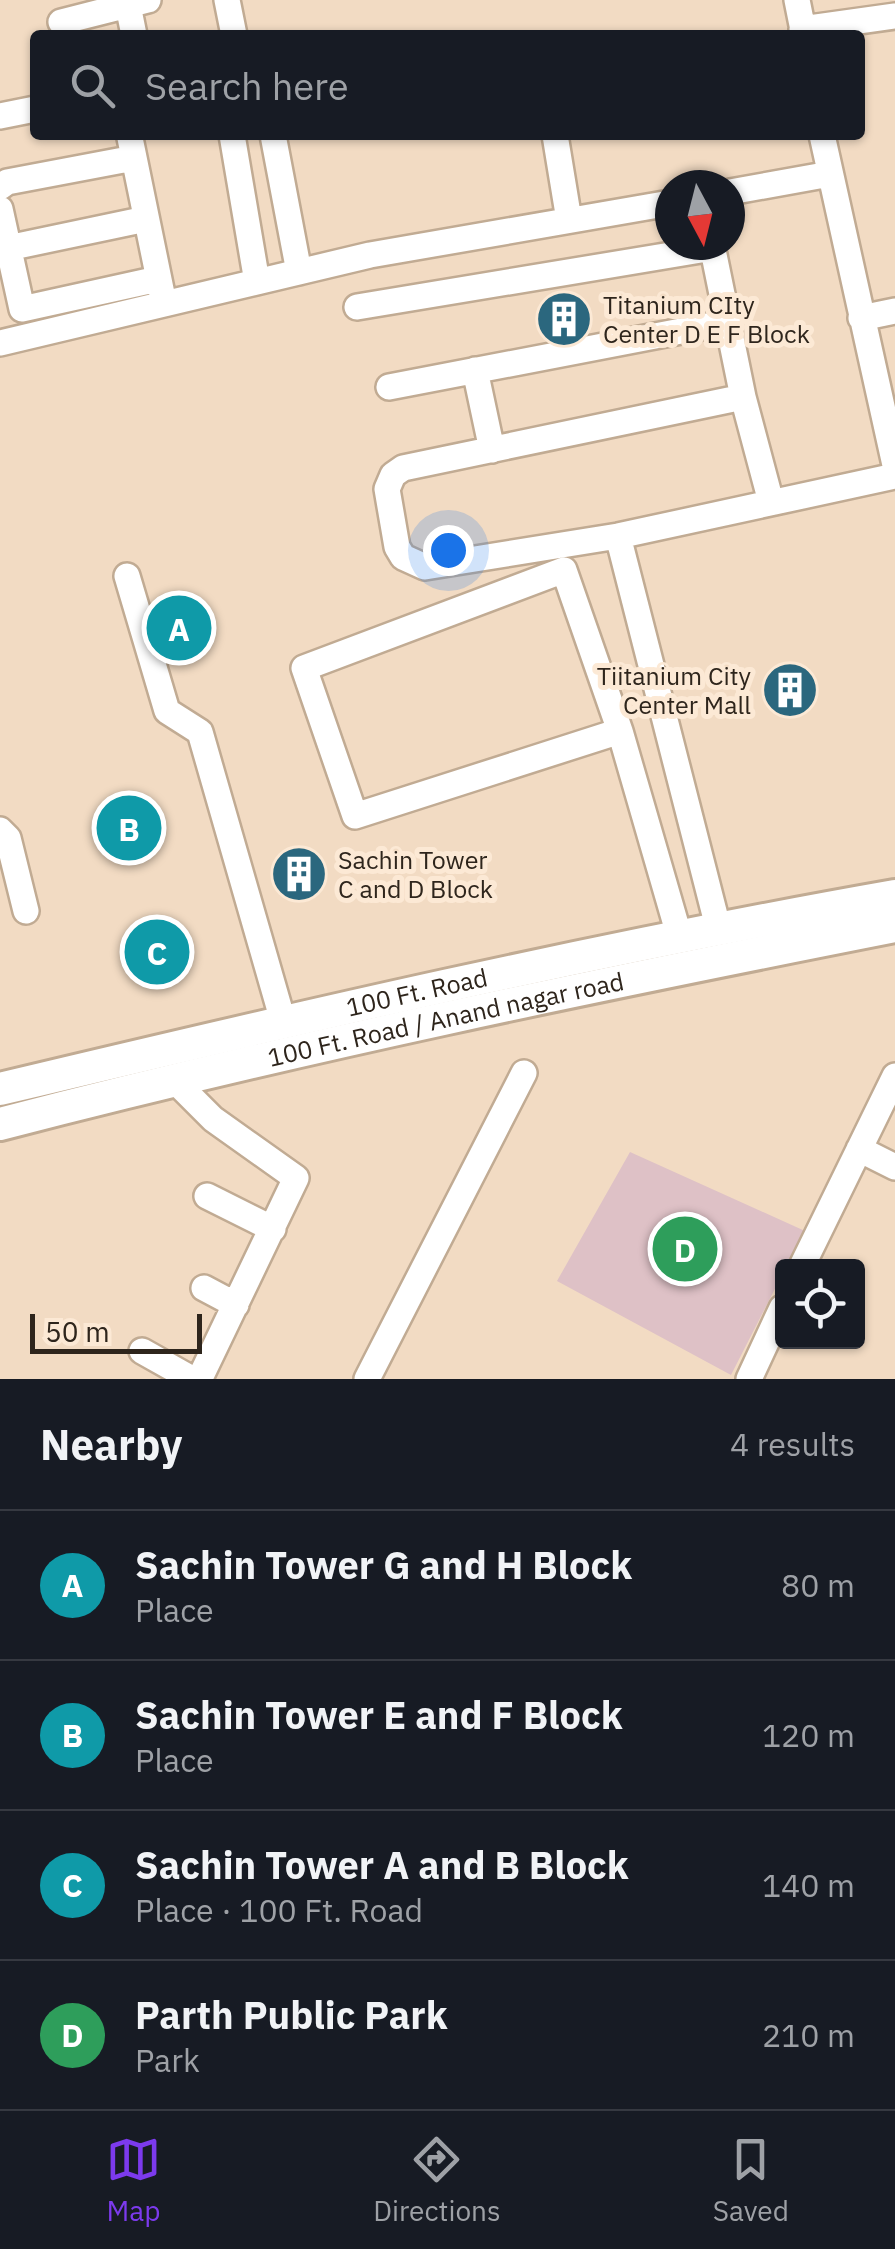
<!DOCTYPE html>
<meta charset="utf-8">
<style>
:root{--surface:#171b24;--page:#242831;--text:#f1f3f6;--muted:#9ea1a6;--line:#363941;--accent:#7c3aed}
body{margin:0;font-family:"IBM Plex Sans",sans-serif;background:var(--page);color:var(--text)}
.controls{position:absolute;right:30px;bottom:30px;display:grid;overflow:hidden;border-radius:10px;box-shadow:0 2px 8px #0004}
.controls button{width:90px;height:90px;display:grid;place-items:center;padding:0;border:0;border-bottom:2px solid var(--line);background:var(--surface);color:var(--text);font:50px sans-serif}
.compass{position:absolute;left:655px;top:170px;width:90px;height:90px;border-radius:50%;background:var(--surface);box-shadow:0 2px 8px #0004;rotate:173deg}
.scale{position:absolute;left:30px;bottom:25px;width:172px;box-sizing:border-box;padding-left:10px;border:5px solid #2e251c;border-top:0;font-size:28px;line-height:35px;white-space:nowrap;color:#2e251c;-webkit-text-stroke:8px #fce9d5;paint-order:stroke}
.you{position:absolute;left:448px;top:550px;width:35px;height:35px;margin:-25px;border:8px solid #fff;border-radius:50%;background:#1a73e8;box-shadow:0 0 0 15px #1a73e833}
.badge{display:grid;place-items:center;width:65px;height:65px;border-radius:50%;background:var(--accent);color:#fff;font-size:32px;font-weight:700}
.pin{position:absolute;translate:-50% -50%;border:5px solid #fff;box-shadow:0 2px 10px #0006}
.list{margin:0;padding:0;list-style:none}
h2{display:flex;justify-content:space-between;align-items:center;height:130px;margin:0;padding:0 40px;font-size:42px}
h2 small{font-size:32px;font-weight:400;color:var(--muted)}
.list li{display:grid;grid-template-columns:65px 1fr auto;gap:30px;align-items:center;box-sizing:border-box;height:150px;padding:0 40px;border-top:2px solid var(--line)}
.list b{display:block;font-size:38px;white-space:nowrap}
.list p{margin:0;font-size:32px;white-space:nowrap;color:var(--muted)}
.list em{font-size:32px;font-style:normal;color:var(--muted)}
.icon{flex:none;width:55px;height:55px;fill:none;stroke:currentColor;stroke-width:2;stroke-linecap:round;stroke-linejoin:round}
.map{position:relative;flex:none;width:895px;height:1379px;overflow:hidden}
.search{position:absolute;background:var(--surface);box-shadow:0 2px 8px #0004;left:30px;right:30px;top:30px;height:110px;display:flex;align-items:center;gap:25px;box-sizing:border-box;padding:0 35px;border-radius:10px;color:var(--muted);font-size:38px}
.sheet{height:730px;background:var(--surface)}
nav{display:flex;justify-content:space-around;align-items:center;box-sizing:border-box;height:140px;border-top:2px solid var(--line);background:var(--surface);font-size:28px;color:var(--muted)}
nav a{display:grid;justify-items:center;gap:5px}
nav .on{color:var(--accent)}
.map>svg:first-child{display:block}
.green{fill:#dec1c6}
.lines{fill:none;stroke-linecap:round;stroke-linejoin:round}
.minor-casing{stroke:#c1ab93;stroke-width:30}
.major-casing{stroke:#c1ab93;stroke-width:38}
.minor{stroke:#fff;stroke-width:25}
.major{stroke:#fff;stroke-width:32}
.labels{text-anchor:middle;stroke-width:10;stroke-linejoin:round;paint-order:stroke}
.poi-label{font-size:25px;fill:#2e251c;stroke:#fce9d5;text-anchor:start}
.street-label{font-size:25px;fill:#2e251c;stroke:#fce9d5}
</style>
<div class="map">
<svg width="895" height="1379" viewBox="0 0 895 1379">
<rect width="100%" height="100%" fill="#f2dbc3"/>
<!-- green -->
<path class="green" d="M630 1152 805 1231 787 1266H782V1275L731 1375 557 1281Z"/>
<g class="lines">
<!-- minor casing -->
<g class="minor-casing">
<path id="minor" d="M127 0 134 35
M227 0 234 35
M797 0 804 35
M61 22 148 0
M802 29 895 16
M0 116 35 109
M232 135 257 282
M273 135 299 272
M555 135 569 220
M822 135 895 465
M130 138 162 294
M0 187 7 182 134 158
M730 192 830 174
M0 209 22 309 158 279
M712 245 743 397 403 468 393 475 387 489 397 547 403 557 425 567 618 536 895 476
M8 248 146 219
M357 307 713 248
M861 318 895 311
M0 343 370 255 670 203
M475 370 492 450
M389 387 728 322
M743 397 771 502
M618 536 718 927
M127 576 167 711 200 732 283 1021
M620 731 355 816 304 668 564 570 620 731 679 935
M0 830 8 838 26 911
M173 1079 213 1119 296 1178 201 1376 190 1379
M859 1149 895 1167
M207 1196 273 1229
M802 1266 895 1076
M204 1288 236 1305
M142 1351 190 1378
M367 1379 524 1073
M749 1379 782 1308"/>
</g>
<!-- major casing -->
<g class="major-casing">
<g id="major">
<path id="s1" d="M0 1089C297 1018 594 949 895 896"/>
<path id="s2" d="M0 1124C296 1047 595 985 895 926"/>
</g>
</g>
<!-- minor -->
<use href="#minor" class="minor"/>
<!-- major -->
<use href="#major" class="major"/>
</g>
<!-- icons -->
<defs>
<g id="building-disc" transform="scale(2.875)"><circle r="9.5" fill="#2b677e" stroke="#fce9d5"/><path d="M-4-6H4V6H1V3H-1V6H-4ZM-2.5-4.3h1.7v1.8h-1.7ZM.8-4.3h1.7v1.8H.8ZM-2.5-1h1.7V.8h-1.7ZM.8-1h1.7V.8H.8Z" fill="#fff"/></g>
</defs>
<g fill-rule="evenodd">
<use href="#building-disc" x="564" y="319"/>
<use href="#building-disc" x="790" y="690"/>
<use href="#building-disc" x="299" y="874"/>
</g>
<g class="labels">
<!-- poi labels -->
<g class="poi-label">
<text x="603" y="314">Titanium CIty<tspan x="603" dy="29">Center D E F Block</tspan></text>
<text x="751" y="685" text-anchor="end">Tiitanium City<tspan x="751" dy="29">Center Mall</tspan></text>
<text x="338" y="869">Sachin Tower<tspan x="338" dy="29">C and D Block</tspan></text>
</g>
<!-- street labels -->
<g class="street-label">
<text dy="9" stroke="none"><textPath href="#s1" startOffset="428">100 Ft. Road</textPath></text>
<text dy="9" stroke="none"><textPath href="#s2" startOffset="458">100 Ft. Road / Anand nagar road</textPath></text>
</g>
</g>
</svg>
<div class="controls">
<button><svg class="icon" aria-label="locate" viewBox="0 0 24 24"><circle cx="12" cy="12" r="6"/><path d="M12 2v4M12 18v4M2 12h4M18 12h4"/></svg></button>
</div>
<svg class="compass" viewBox="-18 -18 36 36"><path d="M0-13l5 13h-10z" fill="#e53935"/><path d="M0 13l5-13h-10z" fill="#9ea1a6"/></svg>
<div class="scale">50 m</div>
<div class="you"></div>
<div class="pin badge" style="left:179px;top:628px;background:#0f9aa8">A</div>
<div class="pin badge" style="left:129px;top:828px;background:#0f9aa8">B</div>
<div class="pin badge" style="left:157px;top:952px;background:#0f9aa8">C</div>
<div class="pin badge" style="left:685px;top:1249px;background:#2e9e5b">D</div>
<div class="search"><svg class="icon" aria-label="search" viewBox="0 0 24 24"><circle cx="10" cy="10" r="6"/><path d="M15 15l6 6"/></svg>Search here</div>
</div>
<section class="sheet">
<h2>Nearby<small>4 results</small></h2>
<ul class="list">
<li><span class="badge" style="background:#0f9aa8">A</span><div><b>Sachin Tower G and H Block</b><p>Place</p></div><em>80 m</em></li>
<li><span class="badge" style="background:#0f9aa8">B</span><div><b>Sachin Tower E and F Block</b><p>Place</p></div><em>120 m</em></li>
<li><span class="badge" style="background:#0f9aa8">C</span><div><b>Sachin Tower A and B Block</b><p>Place · 100 Ft. Road</p></div><em>140 m</em></li>
<li><span class="badge" style="background:#2e9e5b">D</span><div><b>Parth Public Park</b><p>Park</p></div><em>210 m</em></li>
</ul>
</section>
<nav>
<a class="on"><svg class="icon" aria-label="map" viewBox="0 0 24 24"><path d="M3 6l6-2 6 2 6-2v14l-6 2-6-2-6 2zM9 4v14M15 6v14"/></svg>Map</a>
<a><svg class="icon" aria-label="directions" viewBox="0 0 24 24"><path d="M12 3l9 9-9 9-9-9zM9 14v-3h6M13 9l2 2-2 2"/></svg>Directions</a>
<a><svg class="icon" aria-label="saved" viewBox="0 0 24 24"><path d="M7 4h10v16l-5-4-5 4z"/></svg>Saved</a>
</nav>
